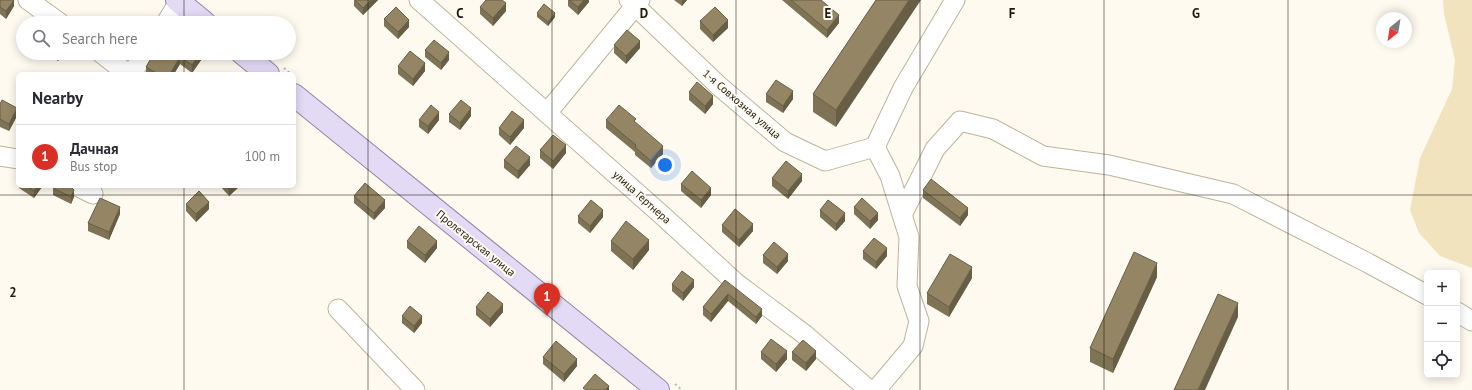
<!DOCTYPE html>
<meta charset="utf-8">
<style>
:root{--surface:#fff;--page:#f2f2f3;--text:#2b2b33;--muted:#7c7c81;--line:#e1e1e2;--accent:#d93025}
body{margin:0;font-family:"PT Sans",sans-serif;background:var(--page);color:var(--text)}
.controls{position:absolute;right:12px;bottom:12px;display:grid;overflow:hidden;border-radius:6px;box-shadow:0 2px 10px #0003}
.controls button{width:36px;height:36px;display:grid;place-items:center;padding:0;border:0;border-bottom:1px solid var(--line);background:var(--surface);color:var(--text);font:20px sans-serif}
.compass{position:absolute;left:1376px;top:12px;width:36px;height:36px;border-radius:50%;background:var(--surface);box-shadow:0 2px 10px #0003;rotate:210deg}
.you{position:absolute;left:665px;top:165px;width:14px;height:14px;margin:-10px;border:3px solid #fff;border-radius:50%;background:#1a73e8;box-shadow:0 0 0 6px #1a73e833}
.badge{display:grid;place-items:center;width:26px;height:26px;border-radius:50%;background:var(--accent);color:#fff;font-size:13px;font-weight:700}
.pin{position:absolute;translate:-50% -33px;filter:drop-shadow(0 1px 2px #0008)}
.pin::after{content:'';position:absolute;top:21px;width:14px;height:12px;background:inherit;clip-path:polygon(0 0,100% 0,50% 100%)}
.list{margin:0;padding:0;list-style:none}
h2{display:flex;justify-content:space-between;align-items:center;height:52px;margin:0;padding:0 16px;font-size:17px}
h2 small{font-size:13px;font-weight:400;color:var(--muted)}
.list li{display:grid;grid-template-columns:26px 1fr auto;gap:12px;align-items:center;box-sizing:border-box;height:64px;padding:0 16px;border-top:1px solid var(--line)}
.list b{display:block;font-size:15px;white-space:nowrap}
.list p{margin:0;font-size:13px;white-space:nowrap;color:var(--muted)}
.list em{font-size:13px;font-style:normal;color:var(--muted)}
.icon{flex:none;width:22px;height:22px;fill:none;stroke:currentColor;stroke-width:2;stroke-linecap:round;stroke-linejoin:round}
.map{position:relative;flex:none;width:1472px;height:390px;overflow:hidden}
.search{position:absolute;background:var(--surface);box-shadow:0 2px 10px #0003;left:16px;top:16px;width:280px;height:44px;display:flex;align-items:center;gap:10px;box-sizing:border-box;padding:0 14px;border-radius:22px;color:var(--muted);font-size:15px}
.panel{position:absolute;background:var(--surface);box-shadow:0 2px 10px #0003;left:16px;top:72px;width:280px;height:116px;border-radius:6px}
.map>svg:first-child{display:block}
.green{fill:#f2e3bf}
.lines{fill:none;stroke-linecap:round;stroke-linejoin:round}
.minor-casing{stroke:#bfb49b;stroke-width:21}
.major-casing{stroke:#9288a2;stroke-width:24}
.path{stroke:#b8b5aa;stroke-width:2;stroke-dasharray:2 3;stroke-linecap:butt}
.minor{stroke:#fff;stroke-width:19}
.major{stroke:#e3daf6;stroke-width:22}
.wall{fill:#7f7356}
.shaded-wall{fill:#685e46}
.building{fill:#948664;stroke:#685e46}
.grid{fill:none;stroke:#1e1b11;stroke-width:1;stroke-opacity:0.55}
.labels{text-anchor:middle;stroke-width:4;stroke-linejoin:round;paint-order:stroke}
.street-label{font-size:11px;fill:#1e1b11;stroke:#fefaef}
.grid-label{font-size:13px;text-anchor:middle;font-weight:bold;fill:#1e1b11;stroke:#fefaef;stroke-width:4;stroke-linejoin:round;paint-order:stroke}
</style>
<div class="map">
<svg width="1472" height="390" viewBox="0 0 1472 390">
<rect width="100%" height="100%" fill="#fefaef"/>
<!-- green -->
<path class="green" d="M1443 0H1472V268L1440 256 1419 233 1410 210 1420 158 1452 89 1455 60 1444 14Z"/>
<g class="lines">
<!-- minor casing -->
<g class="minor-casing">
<path id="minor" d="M28 0 60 23
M419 0 663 216 736 283 804 334 869 390
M629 0 719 86 785 142 825 161 875 147
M166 23 179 2
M101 53 128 74
M131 74 146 53
M547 113 640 0
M875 147 890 176 909 237 907 286 919 321 913 346 876 390
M875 147 903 88 955 0
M0 156 18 159
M77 186 93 194
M902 215 935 149 960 121 993 129 1043 156 1109 165 1233 194 1368 263 1427 295
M338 309 415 390
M1457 312 1472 321"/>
</g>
<!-- major casing -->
<g class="major-casing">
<path id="major" d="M177 0 205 23
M242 53 268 74
M294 95 658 390"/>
</g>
<!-- path -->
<path class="path" d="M221 17 228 23
M284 68 291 74
M675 384 682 390"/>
<!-- minor -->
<use href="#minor" class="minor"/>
<!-- major -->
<use href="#major" class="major"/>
</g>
<!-- wall -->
<path class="wall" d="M0 0H14V6L6 19 0 14Z
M354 0H378L363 15 354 6Z
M568 0H589V2L578 15 568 6Z
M674 0H687L682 6Z
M782 0H821L839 23 827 38Z
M876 0 836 127 813 112V94Z
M480 7 506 11 493 26 480 14Z
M537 13 555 17 548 26 537 17Z
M384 19 409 27 398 39 384 26Z
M700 21 728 28 713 42 700 29Z
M614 45 640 48 626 64 614 53Z
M425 50 449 60 441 70 425 57Z
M45 53H63L58 61Z
M206 53 192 73 180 64 174 74H146V67L167 57Z
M398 66 425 71 413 86 398 74Z
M689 92 713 104 705 114 689 100Z
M766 94 793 99 783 113 766 102Z
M0 104 17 116 9 131 0 127Z
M449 114 471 116 460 130 449 122Z
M419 120H439L428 134 419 127Z
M606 120 636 123 663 154 651 168 635 155V152L606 128Z
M499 128H524L510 145 499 135Z
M540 150 566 153 553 169 540 158Z
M504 160 530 165 518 179 504 168Z
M772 178 802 181 788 199 772 186Z
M681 184 711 195 701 208 681 191Z
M19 186H42V187L34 198 19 188Z
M220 186H240L229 196Z
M53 188 74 197 71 204 53 195Z
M923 190 968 215 960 226 923 198Z
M354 196 385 208 374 220 354 203Z
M186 204 209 209 196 222 186 211Z
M854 207 878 220 870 229 854 214Z
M820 210 845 221 836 231 820 217Z
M120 214 109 240 88 231V223Z
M578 216 603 217 590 233 578 223Z
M722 225 753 231 739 247 722 232Z
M407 241 437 248 425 263 407 248Z
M611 241 649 250 633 270 611 251Z
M863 251 887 256 876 269 863 259Z
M763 255 788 261 777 274 763 263Z
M1157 277 1113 373 1090 362V348Z
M972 278 949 317 927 304V293Z
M725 280 762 316 756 324 728 301 711 322 703 315V307Z
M672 284 694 287 683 301 672 291Z
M476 307 503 312 490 327 476 315Z
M402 316 422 323 414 333 402 323Z
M761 352 787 359 776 372 761 359Z
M792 352 816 359 806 371 792 360Z
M543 357 577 366 564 382 543 364Z"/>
<!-- shaded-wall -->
<path class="shaded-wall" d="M14 0V6L6 19V11Z
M371 0H378L363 15V8Z
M584 0H589V2L578 15V7Z
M682 0H687L682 6Z
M909 0H921L836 127V110Z
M506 3V11L493 26V18Z
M555 13V17L548 26V22Z
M839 15V23L827 38V30Z
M409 20V27L398 39V32Z
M728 20V28L713 42V35Z
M640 41V48L626 64V56Z
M449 52V60L441 70V63Z
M58 53H63L58 61Z
M201 53H206L192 73V65Z
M180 57V64L174 74H170Z
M425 63V71L413 86V79Z
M793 91V99L783 113V106Z
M713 96V104L705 114V106Z
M17 108V116L9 131V124Z
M471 108V116L460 130V123Z
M439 112V120L428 134V126Z
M524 120V128L510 145V137Z
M566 145V153L553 169V161Z
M663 146V154L651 168V161Z
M530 157V165L518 179V171Z
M802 174V181L788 199V191Z
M38 186H42V187L34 198V191Z
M232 186H240L229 196V189Z
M711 188V195L701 208V200Z
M74 190V197L71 204V197Z
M385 200V208L374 220V213Z
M209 202V209L196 222V214Z
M120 207V214L109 240V232Z
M968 208V215L960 226V218Z
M603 210V217L590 233V226Z
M845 213V221L836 231V224Z
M878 213V220L870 229V221Z
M753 224V231L739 247V240Z
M649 240V250L633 270V259Z
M437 241V248L425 263V255Z
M887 248V256L876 269V262Z
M788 254V261L777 274V267Z
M1157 263V277L1113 373V359Z
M972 267V278L949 317V307Z
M694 280V287L683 301V293Z
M728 294V301L711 322V314Z
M1238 303V317L1205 390H1198Z
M503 304V312L490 327V319Z
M762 309V316L756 324V317Z
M422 316V323L414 333V326Z
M787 351V359L776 372V364Z
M816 351V359L806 371V363Z
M577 359V366L564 382V374Z
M609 386V390H605Z"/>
<!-- building -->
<path class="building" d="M0 0H14L6 11 0 7Z
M355 0H371L363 8Z
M486 0H502L506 3 493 18 480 7Z
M569 0H584L578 7Z
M791 0H821L839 15 827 30Z
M876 0H909L836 110 813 94Z
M544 4 555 13 548 22 537 13Z
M396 7 409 20 398 32 384 19Z
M715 7 728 20 713 35 700 21Z
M38 20 42 23H36Z
M627 30 640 41 626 56 614 45Z
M434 40 449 52 441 63 425 50Z
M410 51 425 63 413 79 398 66Z
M154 53H159L167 57 169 53H201L192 65 180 57 170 74H158L146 67Z
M776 80 793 91 783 106 766 94Z
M697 82 713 96 705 106 689 92Z
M2 100 17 108 9 124 0 119V104Z
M461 100 471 108 460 123 449 114Z
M431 105 439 112 428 126 419 120Z
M619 105 636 119 634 121 663 146 651 161 635 147 636 145 606 120Z
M512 111 524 120 510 137 499 128Z
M553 135 566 145 553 161 540 150Z
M516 146 530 157 518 171 504 160Z
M786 161 802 174 788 191 772 178Z
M692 171 711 188 701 200 681 184Z
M931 179 968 208 960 218 923 190Z
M365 183 385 200 374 213 354 196Z
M27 186H38L34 191Z
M54 186H70L74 190 71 197 53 188Z
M226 186H232L229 189Z
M199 191 209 202 196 214 186 204Z
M100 198 120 207 109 232 88 223Z
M862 198 878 213 870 221 854 207Z
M591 200 603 210 590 226 578 216Z
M828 200 845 213 836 224 820 210Z
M735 209 753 224 739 240 722 225Z
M626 221 649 240 633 259 611 241Z
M419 226 437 241 425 255 407 241Z
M874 238 887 248 876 262 863 251Z
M774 242 788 254 777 267 763 255Z
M1134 252 1157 263 1113 359 1090 348Z
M950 254 972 267 949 307 927 293Z
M682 271 694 280 683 293 672 284Z
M725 280 762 309 756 317 728 294 711 314 703 307Z
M488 292 503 304 490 319 476 307Z
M1218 294 1238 303 1198 390H1174Z
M410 306 422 316 414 326 402 316Z
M771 339 787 351 776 364 761 352Z
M803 340 816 351 806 363 792 352Z
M556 341 577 359 564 374 543 357Z
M595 374 609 386 605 390H586L583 388Z"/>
<!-- grid -->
<path class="grid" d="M184 0V23M368 0V390M552 0V390M736 0V390M920 0V390M1104 0V390M1288 0V390M184 53V74M184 186V390M0 195H1472"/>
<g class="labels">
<!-- street labels -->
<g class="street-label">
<text transform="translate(742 104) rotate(41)" y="4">1-я Совхозная улица</text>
<text transform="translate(642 197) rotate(42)" y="4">улица Гертнера</text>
<text transform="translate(476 243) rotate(39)" y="4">Пролетарская улица</text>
</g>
</g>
<g class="grid-label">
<text x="460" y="18">C</text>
<text x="644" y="18">D</text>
<text x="828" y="18">E</text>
<text x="1012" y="18">F</text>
<text x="1196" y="18">G</text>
<text x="13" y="297">2</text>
</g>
</svg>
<div class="controls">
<button>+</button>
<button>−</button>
<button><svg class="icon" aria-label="locate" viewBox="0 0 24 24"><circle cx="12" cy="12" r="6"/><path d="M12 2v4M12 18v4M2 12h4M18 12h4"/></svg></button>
</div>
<svg class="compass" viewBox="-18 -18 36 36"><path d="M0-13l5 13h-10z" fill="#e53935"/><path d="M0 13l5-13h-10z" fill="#7c7c81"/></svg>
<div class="you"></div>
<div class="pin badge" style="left:547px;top:316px">1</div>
<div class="search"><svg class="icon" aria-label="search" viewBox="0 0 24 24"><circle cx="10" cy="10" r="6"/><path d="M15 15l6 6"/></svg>Search here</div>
<section class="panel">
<h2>Nearby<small></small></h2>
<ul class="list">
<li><span class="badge">1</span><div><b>Дачная</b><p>Bus stop</p></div><em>100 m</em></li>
</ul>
</section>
</div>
